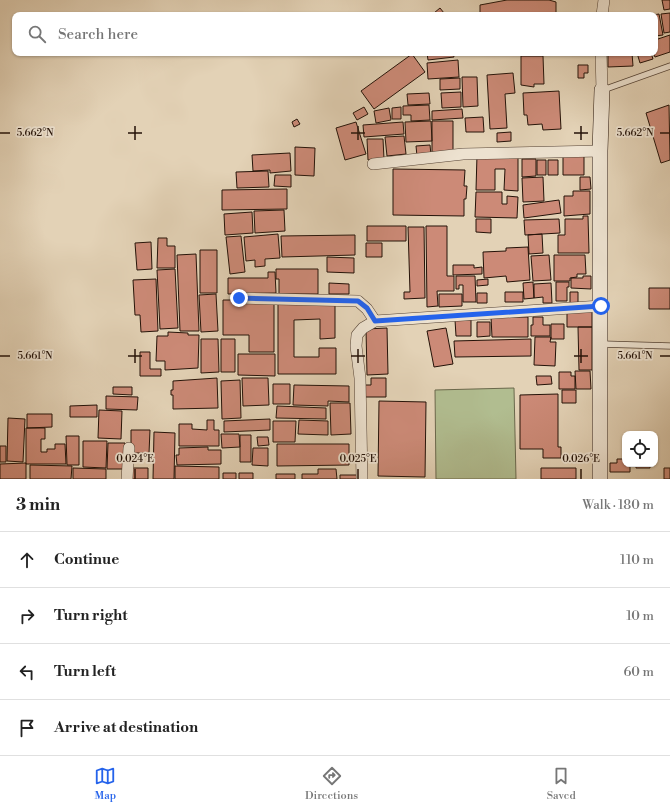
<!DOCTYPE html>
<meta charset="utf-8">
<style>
:root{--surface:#fff;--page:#f6f6f6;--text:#222;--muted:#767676;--line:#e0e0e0;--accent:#2563eb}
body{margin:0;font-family:"Libre Bodoni",serif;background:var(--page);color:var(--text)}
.controls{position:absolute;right:12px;bottom:12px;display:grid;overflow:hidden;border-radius:8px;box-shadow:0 1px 3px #0004}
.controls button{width:36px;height:36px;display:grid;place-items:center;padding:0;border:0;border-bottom:1px solid var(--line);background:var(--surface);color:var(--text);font:20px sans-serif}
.stop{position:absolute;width:12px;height:12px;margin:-9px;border:3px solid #2563eb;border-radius:50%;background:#fff}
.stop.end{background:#2563eb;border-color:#fff;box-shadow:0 1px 4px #0008}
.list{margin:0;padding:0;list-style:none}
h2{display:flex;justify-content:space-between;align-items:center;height:52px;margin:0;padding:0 16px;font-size:17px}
h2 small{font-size:13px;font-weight:400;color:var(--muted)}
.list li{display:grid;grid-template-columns:26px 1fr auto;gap:12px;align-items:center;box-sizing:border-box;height:56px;padding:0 16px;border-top:1px solid var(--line)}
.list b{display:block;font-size:15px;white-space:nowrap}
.list em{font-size:13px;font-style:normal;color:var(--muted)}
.icon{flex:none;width:22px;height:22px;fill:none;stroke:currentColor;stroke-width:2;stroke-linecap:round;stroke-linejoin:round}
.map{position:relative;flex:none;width:670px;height:479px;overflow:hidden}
.search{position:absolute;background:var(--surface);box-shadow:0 1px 3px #0004;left:12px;right:12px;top:12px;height:44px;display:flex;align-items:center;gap:10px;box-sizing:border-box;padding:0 14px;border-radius:8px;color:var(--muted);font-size:15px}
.sheet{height:276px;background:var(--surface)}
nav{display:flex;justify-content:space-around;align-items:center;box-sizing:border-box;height:56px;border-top:1px solid var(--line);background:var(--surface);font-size:11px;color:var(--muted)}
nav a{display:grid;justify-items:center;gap:2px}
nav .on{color:var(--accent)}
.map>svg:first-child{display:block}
.green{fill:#b1bd90;stroke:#6a684c}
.building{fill:#cc8a77;stroke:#241208}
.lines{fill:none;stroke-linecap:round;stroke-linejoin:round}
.lane-casing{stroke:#544234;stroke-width:7}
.street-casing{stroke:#544234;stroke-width:12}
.secondary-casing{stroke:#241208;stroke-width:16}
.lane{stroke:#ede2d0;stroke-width:5.5}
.street{stroke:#ede2d0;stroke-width:11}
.secondary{stroke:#ede2d0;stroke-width:15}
.route{stroke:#2563eb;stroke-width:5}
.ticks{fill:none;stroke:#241208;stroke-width:1.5}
.ticks-label{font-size:10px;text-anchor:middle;fill:#241208;stroke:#ede2d0;stroke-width:3.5;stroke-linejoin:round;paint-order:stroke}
</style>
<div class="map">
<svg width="670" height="479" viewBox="0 0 670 479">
<rect width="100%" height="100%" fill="#e3d2b6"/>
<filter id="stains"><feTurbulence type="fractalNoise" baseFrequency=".005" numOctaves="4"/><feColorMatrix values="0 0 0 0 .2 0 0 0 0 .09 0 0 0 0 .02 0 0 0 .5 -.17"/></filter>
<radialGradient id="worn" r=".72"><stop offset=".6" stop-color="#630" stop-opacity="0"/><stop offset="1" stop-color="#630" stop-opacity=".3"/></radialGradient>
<!-- green -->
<path class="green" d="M514 388 516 479H436L435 390Z"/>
<!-- building -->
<path class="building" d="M507 0H549L556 2V15H480V5Z
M662 0H670V9L664 10Z
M440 8 444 13 436 15 434 13Z
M670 13V32L664 33 661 14Z
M659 14 663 35 655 36V15H653Z
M670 35V52L655 57 653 53H655V40Z
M427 53H453L454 57 428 60Z
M608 53H632L633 66 608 67Z
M637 53H651L653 59 640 63Z
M412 54 425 72 374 109 361 91Z
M521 56H543L544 84H534V87L521 85Z
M458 60 459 77 428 79 427 63Z
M578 65H588V73H584V78H578Z
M513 73 515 93 505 94 507 128 490 129 487 75Z
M462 77H477L478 106 463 107Z
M460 78V89L440 90V79Z
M559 91 561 129 543 130 542 124 528 125 527 115H524L523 93Z
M461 92V107L442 108 441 93Z
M429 93 430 104 408 105 407 94Z
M429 105 430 120 411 121V115H403V106Z
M669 105 670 160 661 163 646 113Z
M364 107 368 114 357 120 353 113Z
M401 107V119H392V108Z
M389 108 391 120 376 123 374 111Z
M462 109 463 118 432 120V111Z
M483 117 484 132H466L465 118Z
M297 119 300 124 294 127 292 122Z
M431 121 432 141 406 142 405 122Z
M432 121H453V152H432Z
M356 122 366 154 345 160 336 128Z
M403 122 404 134 364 137 363 125Z
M511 132V141L497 142V133Z
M404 136 406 154 387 156 385 137Z
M367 139H383L384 159 368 160Z
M430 145 431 155 417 156 416 146Z
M295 147 315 148 314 176 295 175Z
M290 153 291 171 270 173V170L253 171 252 155Z
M477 155 518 156V191L504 190 505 169H495V190H476Z
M563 155H584V175H563Z
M522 159H536V176L522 177Z
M537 160H546V175H537Z
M548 160H558V175H548Z
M393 169 465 170 464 186H467L466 199H464V216L393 215Z
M268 171 269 187 237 188 236 172Z
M275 175H291V187L274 186Z
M543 177 544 201 523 202 522 178Z
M580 177H590L591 189 580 190Z
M287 189V209L222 210V190Z
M573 191H590V214L564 216V196H573Z
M476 192H502V204H507V196L518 197 517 218 475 217Z
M559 200 561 213 524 218 523 205Z
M284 210 285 231 255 233 254 211Z
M252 212 253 233 225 235 224 214Z
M583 216H588L589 253H558V235H565V219H583Z
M476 219H491V233L476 232Z
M559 219 560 233 525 235 524 220Z
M367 226H406V241H367Z
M426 226H447V276H454V291H437L438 306 427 307Z
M408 227H424L425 298 404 299V292H410Z
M278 234 280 258 265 259V266L255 267V260L246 261 244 237Z
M542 234 543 253 529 254 528 235Z
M355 235V255L282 257 281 236Z
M241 236 245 272 230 274 226 237Z
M158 238H167V246H175V268H157Z
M151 242 152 269 137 270 135 243Z
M366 243H382V257H366Z
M528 247 530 280 507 282 506 276 484 278 483 252 506 251V248Z
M200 250H217V293H200Z
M196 254 199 331H180L177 255Z
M549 255 551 280 533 281 531 256Z
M554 255H585L586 274H577V277L570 278V281H554Z
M327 257 354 258V273L327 272Z
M453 265H474V268L482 267V274L453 275Z
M175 269 178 328 160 329 157 270Z
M276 269H318V294H279V279H276Z
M268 272H275L276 293 228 294V278H268Z
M456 276H475L476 302H463V285H459V289H456Z
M583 276H591V289L571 288V278H583Z
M156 279 158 331 141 332 140 315H135L133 280Z
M488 279V285L477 286V280Z
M533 282 534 298 524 299 523 283Z
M556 282H569V287H567V301H556Z
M329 283 349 284V294H329Z
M551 283 552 303H543V297L534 298V284Z
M649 288H670V309H649Z
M505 292H523V302H505Z
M570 292H578V303H570Z
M477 293H487V303H477Z
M216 294 218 331 201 332 199 295Z
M439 294H462V306L439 307Z
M223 300H274V352H249V335H223Z
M278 304H335V338L320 339V319L294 320V357H319V348H336V374H278Z
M567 310H592V327H567Z
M491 317H528V337H492Z
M533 317H543V325H550V336H531V325H533Z
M455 320H471V336H456Z
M477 322H490V336L477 337Z
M551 324H564V339H551Z
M578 327H592V370H579Z
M387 328 388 374 367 375 366 329Z
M446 328 453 364 434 367 427 331Z
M168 332 188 333V335H199L198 368 165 370V361H156L157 336H168Z
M535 337H551L550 342H556L555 366 534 365Z
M201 339H218L219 372 201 373Z
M221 339H235V372H221Z
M531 339V356L455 357 454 341Z
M140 352H150V369H161V376H140Z
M238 354H275V376L238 375Z
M575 371H590L591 389H576Z
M559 372H571V376H575V389H559Z
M536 376H551L552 384 537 385Z
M217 378 218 408 173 409V395H171V390H173V381Z
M242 378H268L269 405 243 406Z
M371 378H386V397H365V385H371Z
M240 380 241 418 222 419 221 381Z
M273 384H290V404H273Z
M294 385 349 386V402L328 401V406L293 405Z
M113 387H132V395L113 394Z
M562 390H576V403H562Z
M558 394V447H561V458H543V449H520V395Z
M106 396 138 397 137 410 106 409Z
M379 401 426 402 425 477 378 476Z
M330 403H350L351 434 331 435Z
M97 405V417H70V406Z
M277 406 326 408V419L276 418Z
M99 410 122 411 121 439 98 438Z
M27 414H52V427L27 428Z
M8 418 25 419 23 462 7 461Z
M270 419V430L224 432V421Z
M207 420H214V430H219V446H179V424H192V429L207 430Z
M299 420 328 421V435L298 434Z
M273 421H296L295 442H273Z
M26 428H45V439H41V452H47V449H55V444H65L66 464H26Z
M131 430H150L149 453H131Z
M154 432 175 433 174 479H153Z
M221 434H239L240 447 222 448Z
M240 435H251V462H240Z
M66 436H79V465H67Z
M257 437H268L269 445 258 446Z
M83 441H107L106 468 83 467Z
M108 443H125V469H107Z
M277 444H349V465L277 466Z
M0 446H6V462H0Z
M208 447V450H221V464L177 465 176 455H179V448Z
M253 448H268V466L252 465Z
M617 459H625V464H630V472H610V463H617Z
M26 463V479H0V464Z
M636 464H650V468H636Z
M30 465 72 466 71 479H30Z
M175 466 219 467V479H175Z
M73 468 106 469V479H73Z
M131 468H148V479H131Z
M541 468H576V479H541Z
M664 468H670V479H664Z
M318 469H336L337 479H302V474H318Z
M223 473H236V479H223Z
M239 473H253V479H239Z
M276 474H295V479H276Z
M340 475H357V479H340Z"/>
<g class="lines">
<!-- lane casing -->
<g class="lane-casing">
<path id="lane" d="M603 90 670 66
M601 344 670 346"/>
</g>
<!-- street casing -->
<g class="street-casing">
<path id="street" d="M602 15 604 0
M601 53 602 90
M373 164 463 154 600 151
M239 298 358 301 367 309 375 321
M127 479 129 448
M362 479 360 378 356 346 357 335 363 328 375 321 601 306"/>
</g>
<!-- secondary casing -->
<g class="secondary-casing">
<path id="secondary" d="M600 479V151L602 90"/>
</g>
<!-- lane -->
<use href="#lane" class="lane"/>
<!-- street -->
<use href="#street" class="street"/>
<!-- secondary -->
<use href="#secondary" class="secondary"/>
</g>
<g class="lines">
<!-- route -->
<path class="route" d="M239 298 358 301 367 308 375 321 601 306"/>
</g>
<!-- ticks -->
<path class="ticks" d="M135 126V140M358 126V140M581 126V140M0 133H10M128 133H142M351 133H365M574 133H588M660 133H670M135 349V363M358 349V363M581 349V363M0 356H10M128 356H142M351 356H365M574 356H588M660 356H670M135 469V479M358 469V479M581 469V479"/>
<g class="ticks-label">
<text x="35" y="136">5.662°N</text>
<text x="635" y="136">5.662°N</text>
<text x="35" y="359">5.661°N</text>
<text x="635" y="359">5.661°N</text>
<text x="135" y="462">0.024°E</text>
<text x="358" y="462">0.025°E</text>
<text x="581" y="462">0.026°E</text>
</g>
<rect width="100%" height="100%" filter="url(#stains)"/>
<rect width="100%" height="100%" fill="url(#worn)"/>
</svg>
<div class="controls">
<button><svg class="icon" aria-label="locate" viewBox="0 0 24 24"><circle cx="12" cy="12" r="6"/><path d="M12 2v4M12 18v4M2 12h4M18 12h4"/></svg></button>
</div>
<div class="stop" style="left:601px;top:306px"></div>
<div class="stop end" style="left:239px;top:298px"></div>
<div class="search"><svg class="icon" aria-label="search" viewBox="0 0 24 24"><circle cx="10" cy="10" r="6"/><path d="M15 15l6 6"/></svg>Search here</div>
</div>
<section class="sheet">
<h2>3 min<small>Walk · 180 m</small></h2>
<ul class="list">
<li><svg class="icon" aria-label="ahead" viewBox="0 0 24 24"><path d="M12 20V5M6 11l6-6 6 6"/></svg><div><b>Continue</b></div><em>110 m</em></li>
<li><svg class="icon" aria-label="right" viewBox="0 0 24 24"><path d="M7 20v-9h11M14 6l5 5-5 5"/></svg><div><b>Turn right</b></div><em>10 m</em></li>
<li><svg class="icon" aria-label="left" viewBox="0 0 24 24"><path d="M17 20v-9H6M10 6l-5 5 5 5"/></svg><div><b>Turn left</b></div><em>60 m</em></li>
<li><svg class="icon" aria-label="arrive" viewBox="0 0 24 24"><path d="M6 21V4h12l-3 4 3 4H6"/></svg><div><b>Arrive at destination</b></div></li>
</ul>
</section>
<nav>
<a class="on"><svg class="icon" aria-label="map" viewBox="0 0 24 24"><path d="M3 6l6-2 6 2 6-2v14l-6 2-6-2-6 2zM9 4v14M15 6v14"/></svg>Map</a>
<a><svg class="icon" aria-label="directions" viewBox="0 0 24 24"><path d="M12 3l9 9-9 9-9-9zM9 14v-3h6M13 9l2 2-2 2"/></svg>Directions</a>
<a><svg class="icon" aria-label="saved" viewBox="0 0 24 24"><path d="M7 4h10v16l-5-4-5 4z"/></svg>Saved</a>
</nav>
